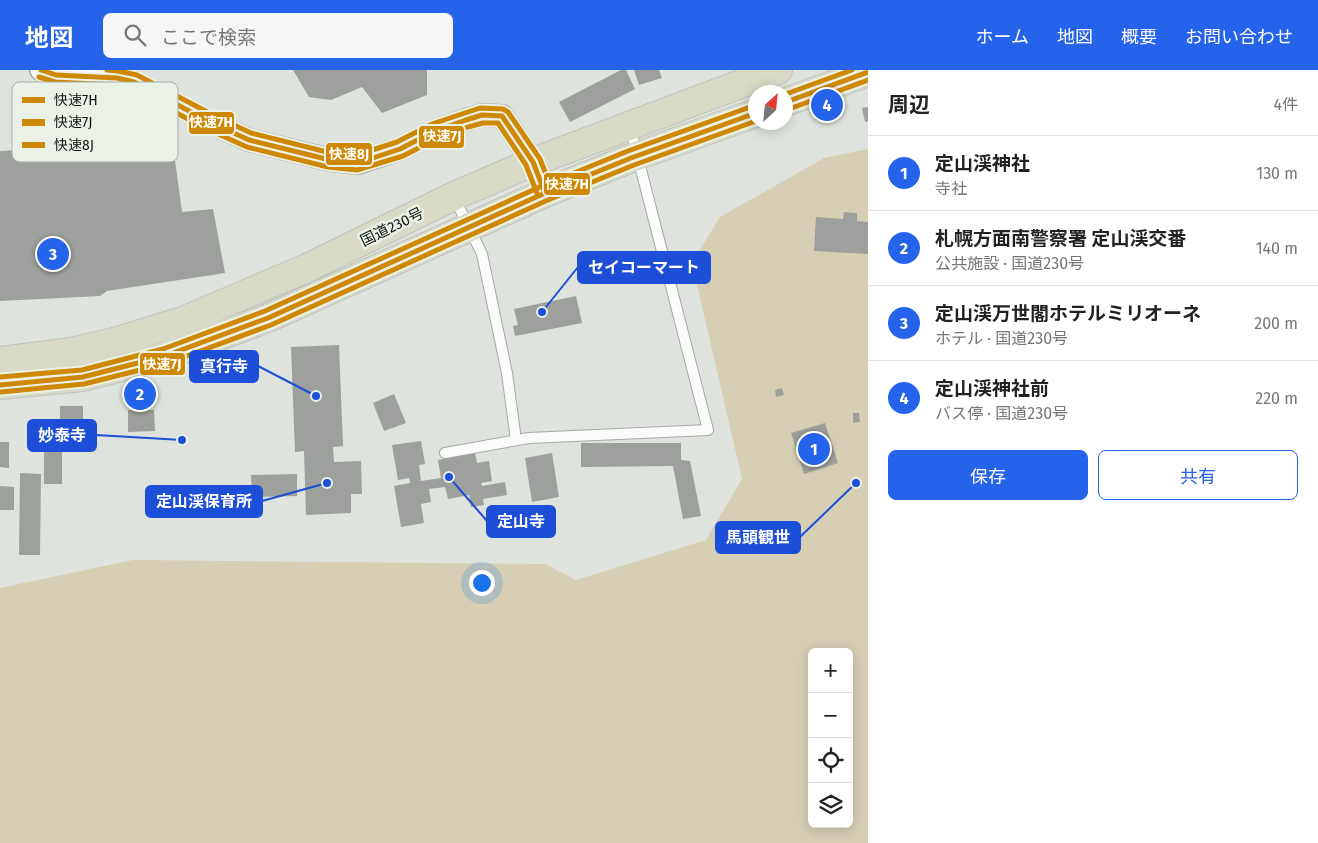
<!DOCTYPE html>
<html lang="ja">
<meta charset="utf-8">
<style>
:root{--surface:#fff;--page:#f6f6f6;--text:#222;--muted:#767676;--line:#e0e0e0;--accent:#2563eb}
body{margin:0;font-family:"Fira Sans","Noto Sans JP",sans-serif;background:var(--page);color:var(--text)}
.controls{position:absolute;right:15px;bottom:15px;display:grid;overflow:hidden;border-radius:8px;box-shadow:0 2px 12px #0003}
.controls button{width:45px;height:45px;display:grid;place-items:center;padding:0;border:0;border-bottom:1px solid var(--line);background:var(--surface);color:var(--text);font:25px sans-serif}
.compass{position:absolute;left:748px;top:15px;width:45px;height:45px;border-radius:50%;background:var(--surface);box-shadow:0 2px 12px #0003;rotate:27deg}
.you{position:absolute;left:481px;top:512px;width:18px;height:18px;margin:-12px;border:4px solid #fff;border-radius:50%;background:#1a73e8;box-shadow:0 0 0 8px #1a73e833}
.badge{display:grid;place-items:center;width:32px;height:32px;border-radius:50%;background:var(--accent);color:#fff;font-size:16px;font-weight:700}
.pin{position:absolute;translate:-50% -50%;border:2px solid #fff;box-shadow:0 1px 5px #0006}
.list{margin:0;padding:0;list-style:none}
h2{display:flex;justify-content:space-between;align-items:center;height:65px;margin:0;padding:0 20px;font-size:21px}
h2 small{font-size:16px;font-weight:400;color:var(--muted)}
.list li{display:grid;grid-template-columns:32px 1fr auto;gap:15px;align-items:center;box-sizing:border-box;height:75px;padding:0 20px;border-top:1px solid var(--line)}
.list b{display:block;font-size:19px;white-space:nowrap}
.list p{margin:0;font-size:16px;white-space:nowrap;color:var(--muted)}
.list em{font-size:16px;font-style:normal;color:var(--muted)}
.actions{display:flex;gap:10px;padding:15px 20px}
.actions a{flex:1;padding:11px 0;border:1px solid var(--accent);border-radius:8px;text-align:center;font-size:18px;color:var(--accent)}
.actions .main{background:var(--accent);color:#fff}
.icon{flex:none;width:28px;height:28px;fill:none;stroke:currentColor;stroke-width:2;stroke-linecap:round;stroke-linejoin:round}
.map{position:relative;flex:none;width:868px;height:773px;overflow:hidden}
header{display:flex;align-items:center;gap:30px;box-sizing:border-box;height:70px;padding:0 25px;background:var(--accent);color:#fff}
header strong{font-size:24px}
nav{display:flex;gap:28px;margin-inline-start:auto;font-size:18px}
.search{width:350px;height:45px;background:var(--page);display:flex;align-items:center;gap:12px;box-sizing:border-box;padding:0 18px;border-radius:8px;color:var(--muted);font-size:19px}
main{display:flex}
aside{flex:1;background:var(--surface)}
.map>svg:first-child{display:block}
.green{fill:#d6cfb4;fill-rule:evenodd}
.building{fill:#9da09d}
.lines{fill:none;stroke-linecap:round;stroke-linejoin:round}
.lane-casing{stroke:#a6aaa5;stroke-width:12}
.street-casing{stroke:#a6aaa5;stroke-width:24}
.highway-casing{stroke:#bfc1bf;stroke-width:30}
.lane{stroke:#fafbfa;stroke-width:10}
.street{stroke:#fafbfa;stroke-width:21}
.highway{stroke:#d8dac7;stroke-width:28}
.bus-1-casing{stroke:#eaf2e8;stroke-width:9}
.bus-2-casing{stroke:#eaf2e8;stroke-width:9}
.bus-3-casing{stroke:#eaf2e8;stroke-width:9}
.bus-1{stroke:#cf8803;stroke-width:5}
.bus-2{stroke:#cf8803;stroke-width:5}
.bus-3{stroke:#cf8803;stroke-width:5}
.labels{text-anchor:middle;stroke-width:5;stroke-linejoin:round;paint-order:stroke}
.street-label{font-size:15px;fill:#111411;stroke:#eaf2e8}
.key{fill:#eaf2e8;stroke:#a9afa8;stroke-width:1}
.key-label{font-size:14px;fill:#111411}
.leader{fill:none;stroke:#1d4ed8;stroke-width:2}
.callout-dot{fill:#1d4ed8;stroke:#eaf2e8;stroke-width:2}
.callout{fill:#1d4ed8;stroke:#1d4ed8;stroke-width:2}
.callout-label{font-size:16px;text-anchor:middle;font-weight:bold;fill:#fff}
.line-badge{stroke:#eaf2e8;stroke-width:2}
.badge-label{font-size:14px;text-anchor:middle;font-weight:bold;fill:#fff}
</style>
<header>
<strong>地図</strong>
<div class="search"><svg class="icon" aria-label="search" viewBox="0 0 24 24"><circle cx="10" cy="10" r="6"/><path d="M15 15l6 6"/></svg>ここで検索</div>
<nav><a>ホーム</a><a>地図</a><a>概要</a><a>お問い合わせ</a></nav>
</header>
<main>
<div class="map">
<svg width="868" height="773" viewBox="0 0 868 773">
<rect width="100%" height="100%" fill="#dee3dd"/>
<!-- green -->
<path class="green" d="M868 79V773H0V518L133 490 545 494 576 510 706 470 742 409 692 193 720 147 824 88ZM812 582H849V754H812Z"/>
<!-- building -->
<path class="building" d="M293 0H427V25L382 43 362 17 331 30 309 27Z
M621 0H626L635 19 570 52 559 32Z
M634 0H659L662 8 639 15Z
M868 37V51L865 52 862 38Z
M68 77 81 89 174 83 182 142 213 139 225 203 107 221 100 226 0 231V81Z
M844 142 857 143V151L868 152V184L814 181 816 147 843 149Z
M576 226 582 253 515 266 513 256 518 255 514 239Z
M339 275 343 376 333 377 334 392 361 391 362 424H351V443L306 445 304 381 295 382 291 277Z
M134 314 144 315V318H152V334L130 333V317L133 318Z
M782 318 784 325 776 327 775 320Z
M394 324 406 353 384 361 373 333Z
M60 336H83V378H60Z
M128 340H154L155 361 128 362Z
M853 343H859L860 352 853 353Z
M825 353 838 393 804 404 791 363Z
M421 371 425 394 419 395 421 411 441 408 438 390 475 383 477 393 489 391 492 411 481 413 482 416 505 412 507 425 483 429 484 435 471 437 469 425 448 429 445 417 429 419 431 432 421 434 424 453 401 457 394 416 410 413 409 408 398 410 392 375Z
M0 372H9V398L0 397Z
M581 373H681V390L690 391 701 446 683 449 673 396 581 397Z
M44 382H62V414H44Z
M552 383 559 427 532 432 525 388Z
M20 403 41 404 40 485H19Z
M297 404V426L252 427 251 405Z
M0 416 14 417V440H0Z"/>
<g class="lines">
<!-- lane casing -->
<g class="lane-casing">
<path id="lane" d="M454 127 482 184 507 303 516 370
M445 383 529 368 708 360 630 57"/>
</g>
<!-- street casing -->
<g class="street-casing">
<path id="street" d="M41 0 56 5 117 8 134 12 210 52 249 70 330 90 358 93 400 79 435 61 466 50 482 45 502 46 533 92 545 123"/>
</g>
<!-- highway casing -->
<g class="highway-casing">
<path id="highway" d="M786 32 868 2
M0 291 71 282 114 272 185 250 307 198 454 126 533 92 778 0
M0 315 83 307 165 286 268 248 545 123 631 88 756 43"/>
</g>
<!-- lane -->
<use href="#lane" class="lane"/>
<!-- street -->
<use href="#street" class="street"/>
<!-- highway -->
<use href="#highway" class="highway"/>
<!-- bus-1 casing -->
<g class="bus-1-casing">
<path id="bus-1" d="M41 0 56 5 117 8 134 12 210 52 249 70 330 90 358 93 400 79 435 61 466 50 482 45 502 46 533 92 545 123
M786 32 868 2
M0 315 83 307 165 286 268 248 545 123 631 88 756 43"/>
</g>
<!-- bus-2 casing -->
<g class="bus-2-casing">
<path id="bus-2" d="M39 7 55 12 116 15 131 19 207 59 247 77 328 97 357 100 403 86 438 68 468 57 483 53H498L526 95 538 126
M789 39 868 10
M1 322 84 314 168 293 271 255 548 130 634 95 756 51"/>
</g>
<!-- bus-3 casing -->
<g class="bus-3-casing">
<path id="bus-3" d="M107 0 118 1 137 5 213 45 251 63 331 83 357 85 397 72 432 54 480 38 503 39 508 42 540 89 552 120
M786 24 852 0
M0 307 82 300 163 279 265 241 542 116 628 81 753 36"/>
</g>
<!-- bus-1 -->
<use href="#bus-1" class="bus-1"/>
<!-- bus-2 -->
<use href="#bus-2" class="bus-2"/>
<!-- bus-3 -->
<use href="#bus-3" class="bus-3"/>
</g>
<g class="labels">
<!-- street labels -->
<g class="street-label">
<text transform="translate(392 157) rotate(-26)" y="5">国道230号</text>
</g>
</g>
<!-- legend -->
<rect x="12" y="12" width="166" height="80" rx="8" class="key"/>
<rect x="22" y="27" width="23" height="6" fill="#cf8803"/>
<rect x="22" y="49" width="23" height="7" fill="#cf8803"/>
<rect x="22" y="72" width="23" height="6" fill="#cf8803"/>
<g class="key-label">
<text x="54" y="35">快速7H</text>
<text x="54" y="57">快速7J</text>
<text x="54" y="80">快速8J</text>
</g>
<!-- callouts -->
<path class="leader" d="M542 242L578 197M316 326L258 296M182 370L96 365M327 413L262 431M449 407L487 451M856 413L800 467"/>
<g class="callout-dot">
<circle cx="542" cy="242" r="5"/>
<circle cx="316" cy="326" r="5"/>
<circle cx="182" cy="370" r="5"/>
<circle cx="327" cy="413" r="5"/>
<circle cx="449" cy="407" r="5"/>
<circle cx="856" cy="413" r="5"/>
</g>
<g class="callout">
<rect x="578" y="182" width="132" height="31" rx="5"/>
<rect x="190" y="281" width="68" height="31" rx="5"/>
<rect x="28" y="350" width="68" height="31" rx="5"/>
<rect x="146" y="416" width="116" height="31" rx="5"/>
<rect x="487" y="436" width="68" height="31" rx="5"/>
<rect x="716" y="452" width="84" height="31" rx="5"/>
</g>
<g class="callout-label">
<text x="644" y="203">セイコーマート</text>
<text x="224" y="302">真行寺</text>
<text x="62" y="371">妙泰寺</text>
<text x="204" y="437">定山渓保育所</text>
<text x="521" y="457">定山寺</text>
<text x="758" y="473">馬頭観世</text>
</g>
<g class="line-badge">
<rect x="188" y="41" width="47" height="24" rx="5" fill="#cf8803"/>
<rect x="418" y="55" width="47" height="24" rx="5" fill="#cf8803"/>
<rect x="325" y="72" width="48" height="24" rx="5" fill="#cf8803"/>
<rect x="543" y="102" width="48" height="24" rx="5" fill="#cf8803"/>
<rect x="139" y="282" width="47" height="24" rx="5" fill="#cf8803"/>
</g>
<g class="badge-label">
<text x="211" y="57">快速7H</text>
<text x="442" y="71">快速7J</text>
<text x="349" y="89">快速8J</text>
<text x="567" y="119">快速7H</text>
<text x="162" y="299">快速7J</text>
</g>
</svg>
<div class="controls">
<button>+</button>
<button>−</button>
<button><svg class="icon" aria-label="locate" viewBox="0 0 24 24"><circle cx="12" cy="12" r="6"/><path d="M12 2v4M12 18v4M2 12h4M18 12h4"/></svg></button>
<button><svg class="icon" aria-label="layers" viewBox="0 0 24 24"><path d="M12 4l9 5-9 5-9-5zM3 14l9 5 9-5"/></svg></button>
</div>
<svg class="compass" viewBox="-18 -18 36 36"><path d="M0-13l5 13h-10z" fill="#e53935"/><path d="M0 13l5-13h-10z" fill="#767676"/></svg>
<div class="you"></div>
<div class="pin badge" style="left:814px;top:379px">1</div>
<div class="pin badge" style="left:140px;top:324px">2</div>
<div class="pin badge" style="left:53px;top:184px">3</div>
<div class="pin badge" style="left:827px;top:35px">4</div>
</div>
<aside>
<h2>周辺<small>4件</small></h2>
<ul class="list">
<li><span class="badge">1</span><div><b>定山渓神社</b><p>寺社</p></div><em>130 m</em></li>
<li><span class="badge">2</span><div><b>札幌方面南警察署 定山渓交番</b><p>公共施設 · 国道230号</p></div><em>140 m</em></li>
<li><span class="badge">3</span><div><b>定山渓万世閣ホテルミリオーネ</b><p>ホテル · 国道230号</p></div><em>200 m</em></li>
<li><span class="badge">4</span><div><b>定山渓神社前</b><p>バス停 · 国道230号</p></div><em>220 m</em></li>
</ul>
<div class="actions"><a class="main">保存</a><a>共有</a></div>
</aside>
</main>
